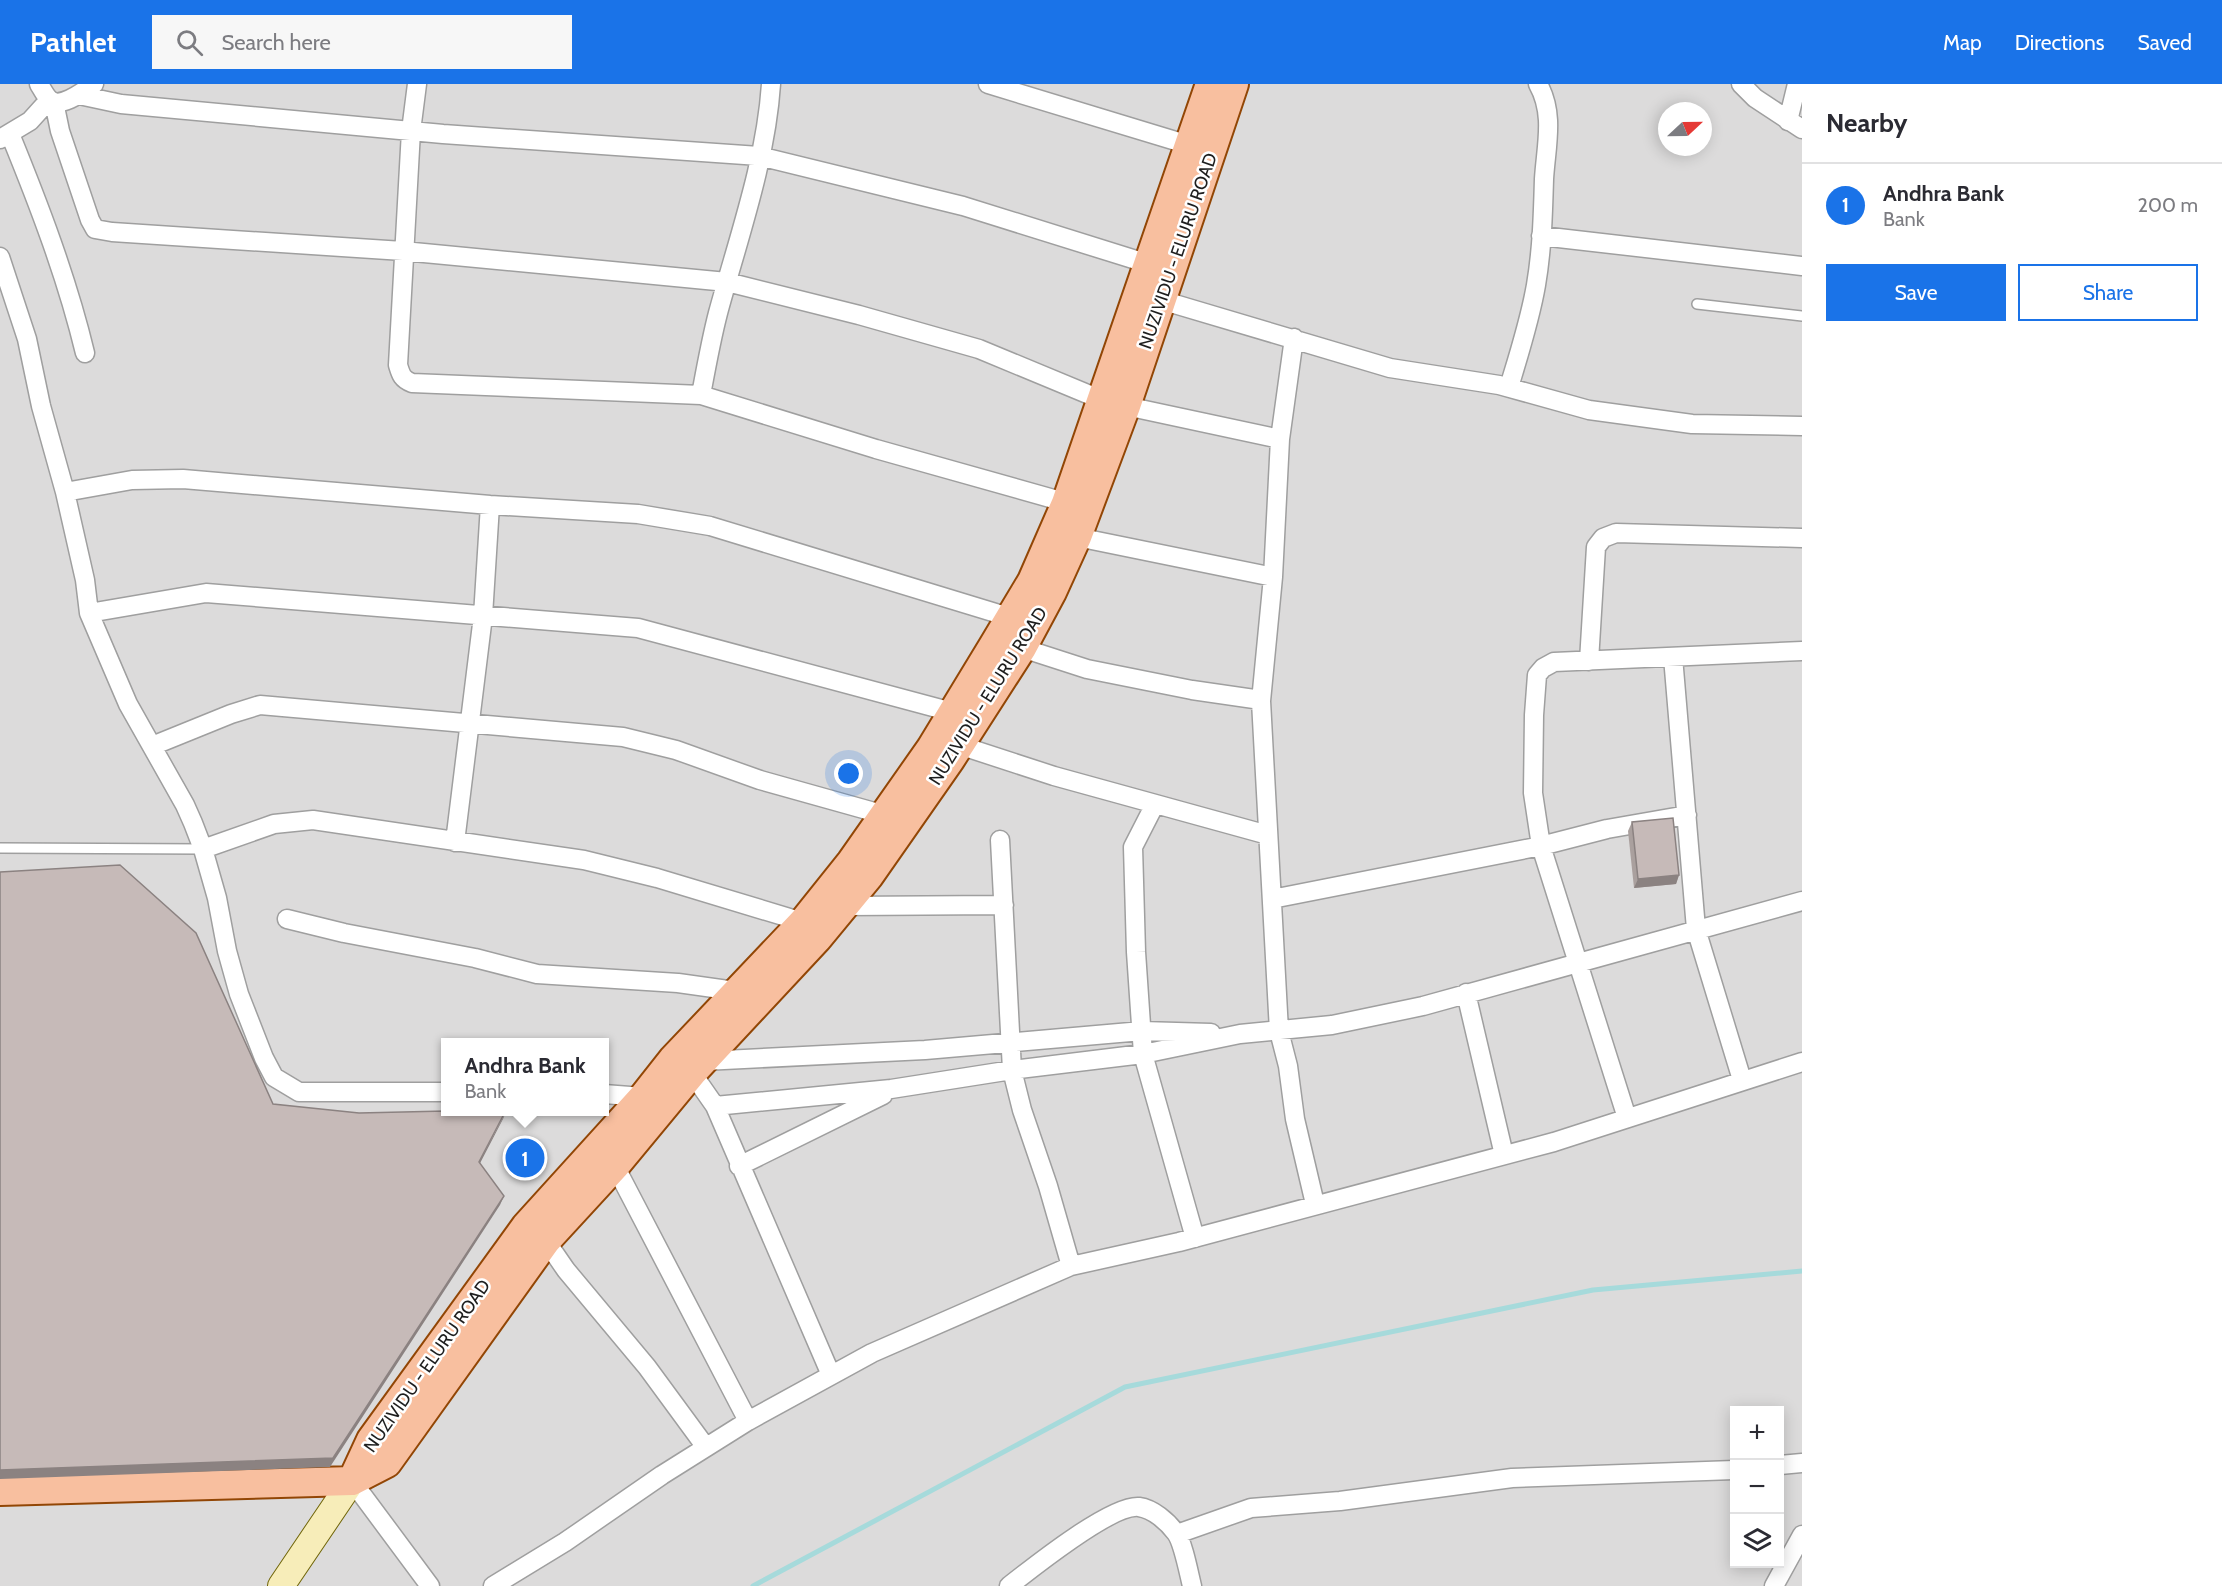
<!DOCTYPE html>
<meta charset="utf-8">
<style>
:root{--surface:#fff;--page:#f7f7f7;--text:#2b2b33;--muted:#7c7c81;--line:#e1e1e2;--accent:#1a73e8}
body{margin:0;font-family:Cabin,sans-serif;background:var(--page);color:var(--text)}
.controls{position:absolute;right:18px;bottom:18px;display:grid;overflow:hidden;border-radius:0px;box-shadow:0 3px 15px #0003}
.controls button{width:54px;height:54px;display:grid;place-items:center;padding:0;border:0;border-bottom:2px solid var(--line);background:var(--surface);color:var(--text);font:30px sans-serif}
.compass{position:absolute;left:1658px;top:18px;width:54px;height:54px;border-radius:50%;background:var(--surface);box-shadow:0 3px 15px #0003;rotate:68deg}
.you{position:absolute;left:849px;top:690px;width:21px;height:21px;margin:-15px;border:4px solid #fff;border-radius:50%;background:#1a73e8;box-shadow:0 0 0 9px #1a73e833}
.badge{display:grid;place-items:center;width:39px;height:39px;border-radius:50%;background:var(--accent);color:#fff;font-size:20px;font-weight:700}
.pin{position:absolute;translate:-50% -50%;border:3px solid #fff;box-shadow:0 2px 6px #0006}
.popup{position:absolute;left:441px;top:954px;width:168px;height:78px;box-sizing:border-box;display:grid;place-content:center;border-radius:0px;background:var(--surface);filter:drop-shadow(0 2px 4px #0005);font-size:20px;white-space:nowrap;color:var(--muted)}
.popup b{font-size:22px;color:var(--text)}
.popup::after{content:'';position:absolute;left:50%;top:100%;margin-left:-12px;border:12px solid transparent;border-top-color:var(--surface)}
.list{margin:0;padding:0;list-style:none}
h2{display:flex;justify-content:space-between;align-items:center;height:78px;margin:0;padding:0 24px;font-size:26px}
h2 small{font-size:20px;font-weight:400;color:var(--muted)}
.list li{display:grid;grid-template-columns:39px 1fr auto;gap:18px;align-items:center;box-sizing:border-box;height:84px;padding:0 24px;border-top:2px solid var(--line)}
.list b{display:block;font-size:22px;white-space:nowrap}
.list p{margin:0;font-size:20px;white-space:nowrap;color:var(--muted)}
.list em{font-size:20px;font-style:normal;color:var(--muted)}
.actions{display:flex;gap:12px;padding:18px 24px}
.actions a{flex:1;padding:14px 0;border:2px solid var(--accent);border-radius:0px;text-align:center;font-size:21px;color:var(--accent)}
.actions .main{background:var(--accent);color:#fff}
.icon{flex:none;width:33px;height:33px;fill:none;stroke:currentColor;stroke-width:2;stroke-linecap:round;stroke-linejoin:round}
.map{position:relative;flex:none;width:1802px;height:1502px;overflow:hidden}
header{display:flex;align-items:center;gap:36px;box-sizing:border-box;height:84px;padding:0 30px;background:var(--accent);color:#fff}
header strong{font-size:28px}
nav{display:flex;gap:33px;margin-inline-start:auto;font-size:21px}
.search{width:420px;height:54px;background:var(--page);display:flex;align-items:center;gap:15px;box-sizing:border-box;padding:0 21px;border-radius:0px;color:var(--muted);font-size:22px}
main{display:flex}
aside{flex:1;background:var(--surface)}
.map>svg:first-child{display:block}
.residential{fill:#dcdbdb;fill-rule:evenodd}
.lines{fill:none;stroke-linecap:round;stroke-linejoin:round}
.stream{stroke:#a6dadb;stroke-width:5}
.service-casing{stroke:#9f9f9f;stroke-width:12}
.minor-casing{stroke:#9f9f9f;stroke-width:21}
.secondary-casing{stroke:#716609;stroke-width:28}
.primary-casing{stroke:#924605;stroke-width:32}
.service{stroke:#fff;stroke-width:9}
.minor{stroke:#fff;stroke-width:18}
.secondary{stroke:#f7edb9;stroke-width:26}
.primary{stroke:#f8bf9f;stroke-width:28}
.wall{fill:#aaa09e}
.shaded-wall{fill:#8b8281}
.building{fill:#c6bab8;stroke:#8b8281;stroke-width:1.5}
.labels{text-anchor:middle;stroke-width:5;stroke-linejoin:round;paint-order:stroke}
.street-label{font-size:18px;fill:#1e1e1e;stroke:#fff}
</style>
<header>
<strong>Pathlet</strong>
<div class="search"><svg class="icon" aria-label="search" viewBox="0 0 24 24"><circle cx="10" cy="10" r="6"/><path d="M15 15l6 6"/></svg>Search here</div>
<nav><a>Map</a><a>Directions</a><a>Saved</a></nav>
</header>
<main>
<div class="map">
<svg width="1802" height="1502" viewBox="0 0 1802 1502">
<rect width="100%" height="100%" fill="#eee9e4"/>
<!-- residential -->
<path class="residential" d="M0 0H1802V1502H0ZM1667 27H1703V63H1667ZM446 958H604V1028H446ZM1734 1326H1780V1480H1734Z"/>
<g class="lines">
<!-- stream -->
<path class="stream" d="M753 1502 1125 1303 1593 1206 1802 1187"/>
<!-- service casing -->
<g class="service-casing">
<path id="service" d="M1697 220 1802 232
M0 764 203 765"/>
</g>
<!-- minor casing -->
<g class="minor-casing">
<path id="minor" d="M39 0C42 5 46 13 50 16 61 25 85 6 94 0
M417 0 411 47 398 281C401 291 402 295 412 299L701 311 876 365 1075 421
M988 0 1199 64
M1741 0 1755 14 1802 45
M79 11 121 20 443 50 759 72 963 122 1149 180
M54 18 60 47 90 136 95 145 112 148 403 167 727 198 859 231 979 265 1102 316
M1788 37 1797 0
M10 50C39 121 67 194 85 269
M0 55 30 37 49 16
M1541 152 1802 182
M0 173 27 255 41 322 65 408 85 496 89 529 128 620 185 721 193 739 203 765 217 814 227 867 239 910 264 974 274 993 299 1008H446
M1161 216 1390 284 1499 301 1589 326 1692 340 1802 342
M1294 254 1280 355 1273 493 1261 617 1279 947 1288 982 1295 1035 1315 1120
M1509 303C1519 270 1530 236 1536 201 1542 166 1543 130 1544 95 1546 62 1555 30 1538 0
M701 311C706 284 711 256 718 229 738 155 766 77 771 0
M1126 322 1280 355
M65 408 132 396 183 395 490 421 638 430 710 442 1009 533
M1077 453 1273 493
M89 529 206 509 638 544 952 628
M1022 564 1087 585 1192 606 1261 616
M1673 573 1696 845 1742 996
M1589 577 1596 463 1603 454 1616 449 1802 454
M959 661 1054 692 1268 751
M152 662 231 630 260 621 623 653 676 666 760 696 885 731
M1155 720 1133 763 1136 868 1143 970 1195 1154
M1000 756 1012 986 1022 1026 1048 1102 1071 1182
M455 758 483 532 490 421
M203 765 274 740 313 736 584 776 657 794 803 838
M1272 815 1541 762 1607 745 1687 731
M845 822 1004 821
M287 835 344 849 475 874 537 890 678 899 735 907
M1466 909 1504 1071
M704 977 925 966 1142 947 1211 949
M684 984 692 989 715 1022 831 1291
M604 1010 643 1013 649 1018
M715 1022 891 1005 1012 986 1143 970 1240 950 1332 941 1423 922 1802 817
M1627 1034 1541 762 1533 709 1534 631 1537 591 1543 584 1554 578 1802 567
M615 1082 748 1337
M739 1082 883 1011
M546 1157 566 1186 647 1283 705 1362
M1780 1381 1802 1379
M352 1397 430 1502
M1177 1450 1251 1424 1340 1417 1512 1394 1734 1386
M493 1502 565 1458 662 1391 748 1337 872 1269 1071 1182 1179 1158 1554 1058 1802 978
M1009 1502C1032 1484 1112 1420 1139 1423 1153 1425 1167 1437 1176 1449 1183 1458 1189 1490 1192 1502
M1774 1502 1802 1451"/>
</g>
<!-- secondary casing -->
<g class="secondary-casing">
<path id="secondary" d="M281 1502 352 1397"/>
</g>
<!-- primary casing -->
<g class="primary-casing">
<path id="primary" d="M352 1397 371 1356 526 1142 643 1013 673 975 803 838 851 778 931 664 993 562 1032 497 1066 419 1210 0
M0 1407 352 1397 387 1379 546 1157 615 1082 692 989 817 855 869 792 950 676 1022 564 1052 508 1077 453 1126 322 1234 0"/>
</g>
<!-- service -->
<use href="#service" class="service"/>
<!-- minor -->
<use href="#minor" class="minor"/>
<!-- secondary -->
<use href="#secondary" class="secondary"/>
<!-- primary -->
<use href="#primary" class="primary"/>
</g>
<!-- wall -->
<path class="wall" d="M1632 738 1679 791 1676 800 1634 804 1628 747Z"/>
<!-- shaded-wall -->
<path class="shaded-wall" d="M1679 791 1676 800 1634 804 1638 795Z
M506 1028 503 1035 476 1087 479 1078Z
M504 1112 500 1121 330 1383 0 1395V1386Z"/>
<!-- building -->
<path class="building" d="M1673 734 1679 791 1638 795 1632 738Z
M120 781 196 849 273 1020 359 1029 446 1027 505 1028 479 1078 504 1112 333 1374 0 1386V788Z"/>
<g class="labels">
<!-- street labels -->
<g class="street-label">
<text transform="translate(1178 167) rotate(-71)" y="6">NUZIVIDU - ELURU ROAD</text>
<text transform="translate(988 612) rotate(-58)" y="6">NUZIVIDU - ELURU ROAD</text>
<text transform="translate(427 1282) rotate(-55)" y="6">NUZIVIDU - ELURU ROAD</text>
</g>
</g>
</svg>
<div class="controls">
<button>+</button>
<button>−</button>
<button><svg class="icon" aria-label="layers" viewBox="0 0 24 24"><path d="M12 4l9 5-9 5-9-5zM3 14l9 5 9-5"/></svg></button>
</div>
<svg class="compass" viewBox="-18 -18 36 36"><path d="M0-13l5 13h-10z" fill="#e53935"/><path d="M0 13l5-13h-10z" fill="#7c7c81"/></svg>
<div class="you"></div>
<div class="pin badge" style="left:525px;top:1074px">1</div>
<div class="popup"><b>Andhra Bank</b>Bank</div>
</div>
<aside>
<h2>Nearby<small></small></h2>
<ul class="list">
<li><span class="badge">1</span><div><b>Andhra Bank</b><p>Bank</p></div><em>200 m</em></li>
</ul>
<div class="actions"><a class="main">Save</a><a>Share</a></div>
</aside>
</main>
